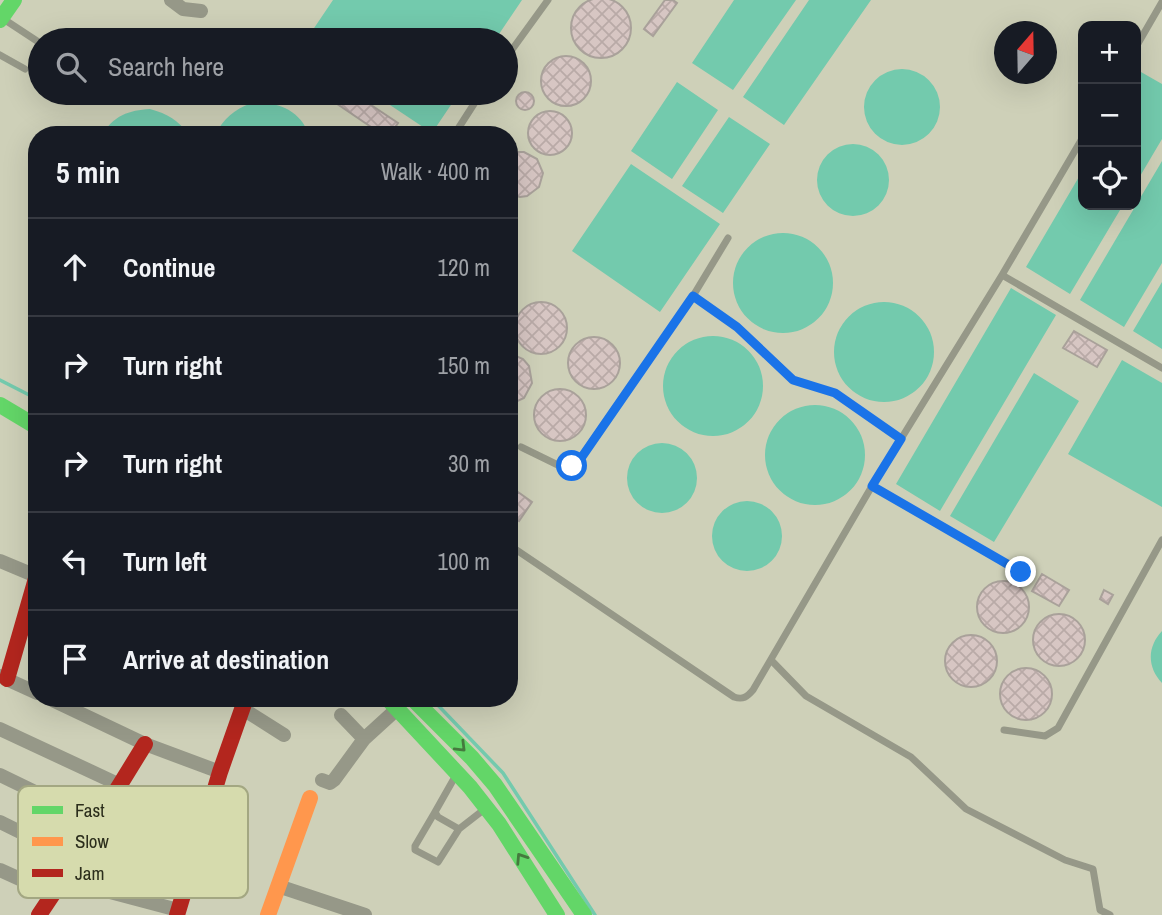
<!DOCTYPE html>
<meta charset="utf-8">
<style>
:root{--surface:#171b24;--page:#20242c;--text:#f1f3f6;--muted:#9ea1a6;--line:#363941}
body{margin:0;font-family:"Archivo Narrow",sans-serif;background:var(--page);color:var(--text)}
.controls{position:absolute;right:21px;top:21px;display:grid;overflow:hidden;border-radius:14px;box-shadow:0 7px 28px #0002}
.controls button{width:63px;height:63px;display:grid;place-items:center;padding:0;border:0;border-bottom:2px solid var(--line);background:var(--surface);color:var(--text);font:35px sans-serif}
.compass{position:absolute;left:994px;top:21px;width:63px;height:63px;border-radius:50%;background:var(--surface);box-shadow:0 7px 28px #0002;rotate:20deg}
.stop{position:absolute;width:21px;height:21px;margin:-16px;border:5px solid #1a73e8;border-radius:50%;background:#fff}
.stop.end{background:#1a73e8;border-color:#fff;box-shadow:0 2px 7px #0008}
.list{margin:0;padding:0;list-style:none}
h2{display:flex;justify-content:space-between;align-items:center;height:91px;margin:0;padding:0 28px;font-size:30px}
h2 small{font-size:23px;font-weight:400;color:var(--muted)}
.list li{display:grid;grid-template-columns:46px 1fr auto;gap:21px;align-items:center;box-sizing:border-box;height:98px;padding:0 28px;border-top:2px solid var(--line)}
.list b{display:block;font-size:26px;white-space:nowrap}
.list em{font-size:23px;font-style:normal;color:var(--muted)}
.icon{flex:none;width:38px;height:38px;fill:none;stroke:currentColor;stroke-width:2;stroke-linecap:round;stroke-linejoin:round}
.map{position:relative;flex:none;width:1162px;height:915px;overflow:hidden}
.search{position:absolute;background:var(--surface);box-shadow:0 7px 28px #0002;left:28px;top:28px;width:490px;height:77px;display:flex;align-items:center;gap:18px;box-sizing:border-box;padding:0 24px;border-radius:38px;color:var(--muted);font-size:26px}
.panel{position:absolute;background:var(--surface);box-shadow:0 7px 28px #0002;left:28px;top:126px;width:490px;height:581px;border-radius:28px}
.map>svg:first-child{display:block}
.water{fill:#73caad}
.lines{fill:none;stroke-linecap:round;stroke-linejoin:round}
.stream{stroke:#73caad;stroke-width:3.5}
.building{fill:url(#building-cross-hatch);stroke:#a9a19a;stroke-width:2}
.lane{stroke:#969888;stroke-width:7}
.street{stroke:#969888;stroke-width:14}
.fast{stroke:#63d668;stroke-width:16}
.slow{stroke:#ff974d;stroke-width:16}
.jam{stroke:#b3261e;stroke-width:16}
.oneway{stroke:#457a3e}
.route{stroke:#1a73e8;stroke-width:9}
.key{fill:#d6dbad;stroke:#a3a782;stroke-width:2}
.key-label{font-size:19px;fill:#2c2e1c}
</style>
<div class="map">
<svg width="1162" height="915" viewBox="0 0 1162 915">
<defs>
<pattern id="building-cross-hatch" width="8" height="8" patternUnits="userSpaceOnUse" patternTransform="scale(1.75)"><rect width="8" height="8" fill="#d7c6c3"/><path d="M0 0l8 8M0 8l8-8" fill="none" stroke="#b9aaa7"/></pattern>
</defs>
<rect width="100%" height="100%" fill="#ced0b8"/>
<!-- water -->
<path class="water" d="M333 0H522L495 40H306Z
M734 0H796L733 90 692 63Z
M809 0H871L784 125 743 97Z
M864 107a38 38 0 1 1 76 0a38 38 0 1 1-76 0Z
M1141 72 1162 84V139L1136 183V81Z
M677 82 718 110 672 179 631 151Z
M372 93H459L432 133Z
M251 103C276 101 300 109 309 135H215C224 118 234 110 251 103Z
M150 109C168 114 178 120 189 135H102C113 116 129 110 150 109Z
M729 117 770 144 723 213 682 186Z
M817 180a36 36 0 1 1 72 0a36 36 0 1 1-72 0Z
M1162 161V263L1124 327 1080 300Z
M631 164 720 224 660 312 572 251Z
M1083 170V205H1123L1070 294 1026 267Z
M733 283a50 50 0 1 1 100 0a50 50 0 1 1-100 0Z
M1162 282V349L1133 331Z
M1011 288 1056 315 940 511 896 484Z
M834 352a50 50 0 1 1 100 0a50 50 0 1 1-100 0Z
M663 386a50 50 0 1 1 100 0a50 50 0 1 1-100 0Z
M1122 360 1162 383V507L1068 454Z
M1034 373 1079 401 994 542 950 516Z
M765 455a50 50 0 1 1 100 0a50 50 0 1 1-100 0Z
M627 478a35 35 0 1 1 70 0a35 35 0 1 1-70 0Z
M712 536a35 35 0 1 1 70 0a35 35 0 1 1-70 0Z
M1162 631V683C1147 667 1147 647 1162 631Z"/>
<g class="lines">
<!-- stream -->
<path class="stream" d="M0 380 37 399
M431 698 503 773 595 915"/>
</g>
<!-- building -->
<path class="building" d="M571 28a30 30 0 1 1 60 0a30 30 0 1 1-60 0Z
M665 0H673L677 3 653 36 644 29Z
M541 81a25 25 0 1 1 50 0a25 25 0 1 1-50 0Z
M516 101a9 9 0 1 1 18 0a9 9 0 1 1-18 0Z
M321 93H353L398 123 390 135H383Z
M528 133a22 22 0 1 1 44 0a22 22 0 1 1-44 0Z
M516 152H524L537 159 543 173 539 187 527 196 520 197 509 194V154Z
M515 328a26 26 0 1 1 52 0a26 26 0 1 1-52 0Z
M1074 331 1107 350 1097 367 1063 348Z
M568 363a26 26 0 1 1 52 0a26 26 0 1 1-52 0Z
M509 353 523 359 529 366 532 383 524 398 509 405Z
M534 415a26 26 0 1 1 52 0a26 26 0 1 1-52 0Z
M518 492 532 502 519 521 509 514V504Z
M1042 574 1069 590 1059 606 1032 591Z
M977 607a26 26 0 1 1 52 0a26 26 0 1 1-52 0Z
M1104 590 1113 595 1108 604 1100 599Z
M1033 640a26 26 0 1 1 52 0a26 26 0 1 1-52 0Z
M945 661a26 26 0 1 1 52 0a26 26 0 1 1-52 0Z
M1000 694a26 26 0 1 1 52 0a26 26 0 1 1-52 0Z"/>
<g class="lines">
<!-- lane -->
<path class="lane" d="M2 18 40 43
M1136 47 1162 2
M0 55 25 69
M506 58 548 0
M454 135 481 93
M728 238 693 296 737 327 794 380 835 393 901 439
M1002 275 1162 368
M521 447 562 467 577 463 693 296
M872 486 1021 572
M509 545 734 697C743 700 747 697 753 690L872 486 1002 275 1083 137
M771 660 806 696 911 757 966 809 1065 860 1093 869 1100 910 1110 915
M1004 730 1045 736 1058 728 1162 540
M456 775 435 812 438 817 459 829 486 808
M435 812 415 846V850L438 862 459 829"/>
<!-- street -->
<path class="street" d="M171 0 183 9 201 11
M0 561 36 576
M0 676 37 693
M48 698 145 744 220 772
M243 709 284 735
M341 715 364 739
M0 729 120 785
M0 775 97 822
M322 780 330 783 334 780 364 739 398 708
M132 819 199 841
M0 822 71 857
M0 870 53 894
M61 879 178 910
M278 886 365 915"/>
<!-- fast -->
<path class="fast" d="M0 20 14 0
M0 405 37 427
M387 698 470 787 499 824 557 915
M412 698 472 758 495 785 584 915"/>
<!-- slow -->
<path class="slow" d="M268 915 310 798"/>
<!-- jam -->
<path class="jam" d="M7 679 37 575
M39 915 53 894 71 857 97 822 145 744
M177 915 220 772 246 698"/>
</g>
<!-- one-way arrows -->
<defs><path id="oneway-chevron" d="M-2-3.5L2.5 0L-2 3.5" fill="none" stroke-width="1.6" stroke-linecap="round" stroke-linejoin="round" transform="scale(1.75)"/></defs>
<g class="oneway">
<use href="#oneway-chevron" transform="translate(461 747) rotate(45)"/>
<use href="#oneway-chevron" transform="translate(521 858) rotate(-123)"/>
</g>
<g class="lines">
<!-- route -->
<path class="route" d="M572 466 577 464 693 296 737 327 793 380 835 393 901 439 872 486 1021 572"/>
</g>
<!-- legend -->
<rect x="18" y="786" width="230" height="112" rx="10" class="key"/>
<rect x="32" y="806" width="31" height="8" fill="#63d668"/>
<rect x="32" y="837" width="31" height="9" fill="#ff974d"/>
<rect x="32" y="869" width="31" height="8" fill="#b3261e"/>
<g class="key-label">
<text x="75" y="817">Fast</text>
<text x="75" y="848">Slow</text>
<text x="75" y="880">Jam</text>
</g>
</svg>
<div class="controls">
<button>+</button>
<button>−</button>
<button><svg class="icon" aria-label="locate" viewBox="0 0 24 24"><circle cx="12" cy="12" r="6"/><path d="M12 2v4M12 18v4M2 12h4M18 12h4"/></svg></button>
</div>
<svg class="compass" viewBox="-18 -18 36 36"><path d="M0-13l5 13h-10z" fill="#e53935"/><path d="M0 13l5-13h-10z" fill="#9ea1a6"/></svg>
<div class="stop" style="left:572px;top:466px"></div>
<div class="stop end" style="left:1021px;top:572px"></div>
<div class="search"><svg class="icon" aria-label="search" viewBox="0 0 24 24"><circle cx="10" cy="10" r="6"/><path d="M15 15l6 6"/></svg>Search here</div>
<section class="panel">
<h2>5 min<small>Walk · 400 m</small></h2>
<ul class="list">
<li><svg class="icon" aria-label="ahead" viewBox="0 0 24 24"><path d="M12 20V5M6 11l6-6 6 6"/></svg><div><b>Continue</b></div><em>120 m</em></li>
<li><svg class="icon" aria-label="right" viewBox="0 0 24 24"><path d="M7 20v-9h11M14 6l5 5-5 5"/></svg><div><b>Turn right</b></div><em>150 m</em></li>
<li><svg class="icon" aria-label="right" viewBox="0 0 24 24"><path d="M7 20v-9h11M14 6l5 5-5 5"/></svg><div><b>Turn right</b></div><em>30 m</em></li>
<li><svg class="icon" aria-label="left" viewBox="0 0 24 24"><path d="M17 20v-9H6M10 6l-5 5 5 5"/></svg><div><b>Turn left</b></div><em>100 m</em></li>
<li><svg class="icon" aria-label="arrive" viewBox="0 0 24 24"><path d="M6 21V4h12l-3 4 3 4H6"/></svg><div><b>Arrive at destination</b></div></li>
</ul>
</section>
</div>
